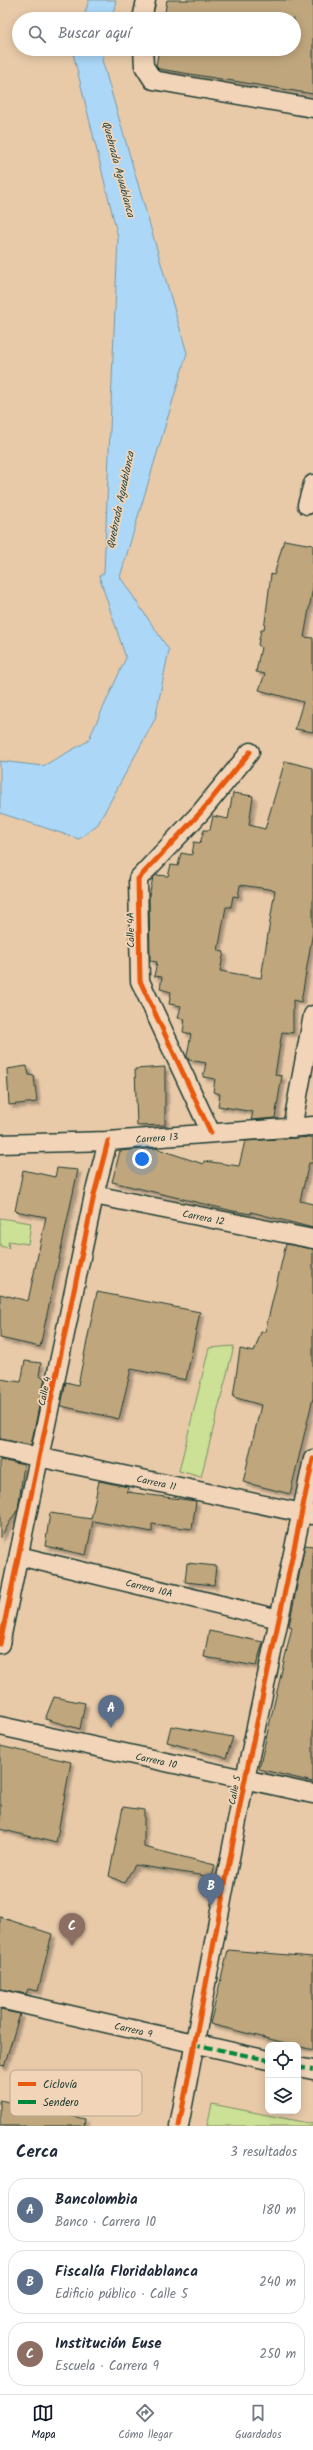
<!DOCTYPE html>
<html lang="es">
<meta charset="utf-8">
<style>
:root{--surface:#fff;--page:#f2f2f3;--text:#1f2937;--muted:#747a83;--line:#e0e1e3;--accent:#111827}
body{margin:0;font-family:Kalam,sans-serif;background:var(--page);color:var(--text)}
.controls{position:absolute;right:12px;bottom:12px;display:grid;overflow:hidden;border-radius:8px;box-shadow:0 2px 10px #0003}
.controls button{width:36px;height:36px;display:grid;place-items:center;padding:0;border:0;border-bottom:1px solid var(--line);background:var(--surface);color:var(--text);font:20px sans-serif}
.you{position:absolute;left:142px;top:1159px;width:14px;height:14px;margin:-10px;border:3px solid #fff;border-radius:50%;background:#1a73e8;box-shadow:0 0 0 6px #1a73e833}
.badge{display:grid;place-items:center;width:26px;height:26px;border-radius:50%;background:var(--accent);color:#fff;font-size:13px;font-weight:700}
.pin{position:absolute;translate:-50% -33px;filter:drop-shadow(0 1px 2px #0008)}
.pin::after{content:'';position:absolute;top:21px;width:14px;height:12px;background:inherit;clip-path:polygon(0 0,100% 0,50% 100%)}
.list{margin:0;padding:0;list-style:none}
h2{display:flex;justify-content:space-between;align-items:center;height:52px;margin:0;padding:0 16px;font-size:17px}
h2 small{font-size:13px;font-weight:400;color:var(--muted)}
.list li{display:grid;grid-template-columns:26px 1fr auto;gap:12px;align-items:center;box-sizing:border-box;height:64px;margin:0 8px 8px;padding:0 8px;border:1px solid var(--line);border-radius:16px}
.list b{display:block;font-size:15px;white-space:nowrap}
.list p{margin:0;font-size:13px;white-space:nowrap;color:var(--muted)}
.list em{font-size:13px;font-style:normal;color:var(--muted)}
.icon{flex:none;width:22px;height:22px;fill:none;stroke:currentColor;stroke-width:2;stroke-linecap:round;stroke-linejoin:round}
.map{position:relative;flex:none;width:313px;height:2126px;overflow:hidden}
.search{position:absolute;background:var(--surface);box-shadow:0 2px 10px #0003;left:12px;right:12px;top:12px;height:44px;display:flex;align-items:center;gap:10px;box-sizing:border-box;padding:0 14px;border-radius:22px;color:var(--muted);font-size:15px}
.sheet{height:268px;background:var(--surface)}
nav{display:flex;justify-content:space-around;align-items:center;box-sizing:border-box;height:56px;border-top:1px solid var(--line);background:var(--surface);font-size:11px;color:var(--muted)}
nav a{display:grid;justify-items:center;gap:2px}
nav .on{color:var(--accent)}
.map>svg:first-child{display:block}
.green{fill:#cce196;stroke:#768f65}
.water{fill:#acd7f7;stroke:#7499a9}
.building{fill:#bfa67d;stroke:#1f3d34;fill-rule:evenodd;filter:url(#shadow)}
.lines{fill:none;stroke-linecap:round;stroke-linejoin:round}
.street-casing{stroke:#1f3d34;stroke-width:21}
.street{stroke:#f2d5b8;stroke-width:18}
.quiet{stroke:#00873e;stroke-width:4;stroke-dasharray:8 4;stroke-linecap:butt}
.cycleway-casing{stroke:#f2d5b8;stroke-width:8}
.cycleway{stroke:#e8590c;stroke-width:5}
.labels{text-anchor:middle;stroke-width:3.5;stroke-linejoin:round;paint-order:stroke}
.street-label{font-size:10px;fill:#1f3d34;stroke:#f2d5b8}
.water-label{font-size:11px;font-style:italic;fill:#2d4c48;stroke:#f2d5b8}
.key{fill:#f2d5b8;stroke:#b3a790;stroke-width:1}
.key-label{font-size:11px;fill:#1f3d34}
</style>
<div class="map">
<svg width="313" height="2126" viewBox="0 0 313 2126">
<defs>
<filter id="shadow"><feDropShadow dx="3.5" dy="3.5" stdDeviation="1" flood-color="#0004"/></filter>
</defs>
<rect width="100%" height="100%" fill="#e8caa9"/>
<filter id="ink" filterUnits="userSpaceOnUse"><feTurbulence type="fractalNoise" baseFrequency=".025" numOctaves="2"/><feDisplacementMap in="SourceGraphic" scale="8" xChannelSelector="R" yChannelSelector="G"/><feConvolveMatrix kernelMatrix="1 2 1 2 8 2 1 2 1" color-interpolation-filters="sRGB"/></filter>
<g filter="url(#ink)">
<!-- green -->
<path class="green" d="M0 1218 31 1223 28 1244 8 1241 9 1248 0 1246Z
M234 1346 201 1477 179 1471 209 1348Z
M212 2104 313 2124V2126H207Z"/>
<!-- water -->
<path class="water" d="M89 0H116L112 19H83Z
M72 49H105L102 60 187 353 120 577 169 650 155 719 98 824 79 839 0 813V761L43 766 88 741 126 658 99 576 104 573 118 237Z"/>
<!-- building -->
<path class="building" d="M167 0H313V94L159 69 156 66 159 49H294V19H164Z
M284 540 313 545V587L304 637 313 638V732L295 729 303 702 259 690 265 674 256 672 261 647 258 645 261 630H264L271 574 274 575Z
M285 761 313 768V931L301 1002 293 1000V1033L282 1032 275 1075 282 1076 275 1118 251 1120 253 1112 218 1106 220 1094 213 1092 215 1079 203 1077 206 1063 189 1060 187 1056 191 1034 183 1032 185 1019 178 1018 181 1006 169 1004 171 992 160 989 162 977 154 976 157 962 150 961 149 896 153 878 156 875 168 876 171 865 178 866 181 853 192 855 194 842 200 843 204 830H210L213 816 228 819 233 793 253 796 249 825 265 829ZM240 885 275 890 261 978 220 971 224 952 218 951 226 907H231L233 896 238 897Z
M27 1066 29 1075 34 1076 37 1102 9 1105 7 1069Z
M165 1067V1125L137 1126 135 1069Z
M313 1137V1163H309L300 1201 313 1204V1228L251 1212V1214L233 1211 112 1182 120 1151 155 1148 203 1164 204 1161 239 1166 245 1141Z
M57 1168 78 1170 40 1347 0 1338V1294L28 1301 46 1217 15 1211 23 1170 55 1177Z
M286 1244 313 1249V1398L290 1494 243 1482 261 1405 233 1397 240 1349 254 1352 261 1332H265Z
M97 1292 200 1312 186 1380 131 1369 119 1419 61 1406 66 1382 78 1385Z
M25 1361 41 1363 39 1376 45 1378 31 1445 0 1439V1379L21 1382Z
M0 1460 24 1465 18 1509 0 1538Z
M99 1481 128 1487 127 1492 196 1501 192 1529 152 1524V1532L93 1521 86 1555 45 1546 50 1513 91 1519Z
M305 1545 313 1546V1782L259 1769 292 1627 289 1626Z
M187 1563 216 1566 214 1585 185 1582Z
M209 1631 263 1642 256 1666 204 1657Z
M54 1697 85 1703 80 1729 45 1719Z
M171 1726 233 1737 226 1758 167 1742Z
M0 1746 71 1762 56 1843 0 1829Z
M123 1807 144 1810V1847L215 1865 212 1877 135 1865 124 1883 109 1876Z
M0 1917 52 1934 38 1991 28 1989 26 1994 0 1989Z
M228 1950 313 1957V2050L210 2024Z
M0 2010 20 2014 4 2066 0 2065Z
M0 2100 85 2119 84 2126H0Z"/>
<g class="lines">
<!-- street casing -->
<g class="street-casing">
<g id="street">
<path d="M142 19 146 0"/>
<path d="M143 49 144 66 153 80 313 108"/>
<path d="M307 505 313 484"/>
<path d="M292 1128 313 1015"/>
<path d="M211 1133 140 981 138 879 201 812 250 752"/>
<path id="s1" d="M0 1144 108 1141 313 1126"/>
<path id="s2" d="M94 1195 313 1239"/>
<path id="s3" d="M0 1449 312 1515"/>
<path id="s4" d="M19 1556 279 1619"/>
<path d="M0 1644 94 1195 108 1141"/>
<path id="s5" d="M0 1726 313 1794"/>
<path id="s6" d="M0 1999 268 2060"/>
<path d="M298 2067 313 2070"/>
<path d="M179 2126 245 1779 313 1459"/>
</g>
</g>
<!-- street -->
<use href="#street" class="street"/>
<!-- quiet -->
<path class="quiet" d="M193 2044 268 2060
M298 2067 313 2070"/>
<!-- cycleway casing -->
<g class="cycleway-casing">
<path id="cycleway" d="M211 1133 140 981 138 879 201 812 250 752
M0 1644 94 1195 108 1141
M179 2126 245 1779 313 1459"/>
</g>
<!-- cycleway -->
<use href="#cycleway" class="cycleway"/>
</g>
</g>
<g class="labels">
<!-- street labels -->
<g class="street-label">
<text transform="translate(130 930) rotate(-91)" y="4">Calle 4A</text>
<text dy="4" stroke="none"><textPath href="#s1" startOffset="157">Carrera 13</textPath></text>
<text dy="4" stroke="none"><textPath href="#s2" startOffset="112">Carrera 12</textPath></text>
<text transform="translate(44 1391) rotate(-78)" y="4">Calle 4</text>
<text dy="4" stroke="none"><textPath href="#s3" startOffset="160">Carrera 11</textPath></text>
<text dy="4" stroke="none"><textPath href="#s4" startOffset="134">Carrera 10A</textPath></text>
<text dy="4" stroke="none"><textPath href="#s5" startOffset="160">Carrera 10</textPath></text>
<text transform="translate(234 1790) rotate(-79)" y="4">Calle 5</text>
<text dy="4" stroke="none"><textPath href="#s6" startOffset="137">Carrera 9</textPath></text>
</g>
<!-- water labels -->
<g class="water-label">
<text transform="translate(119 169) rotate(75)" y="4">Quebrada Aguablanca</text>
<text transform="translate(120 500) rotate(-78)" y="4">Quebrada Aguablanca</text>
</g>
</g>
<!-- legend -->
<rect x="10" y="2070" width="132" height="46" rx="6" class="key"/>
<rect x="18" y="2082" width="18" height="4" fill="#e8590c"/>
<rect x="18" y="2100" width="18" height="4" fill="#00873e"/>
<g class="key-label">
<text x="43" y="2088">Ciclovía</text>
<text x="43" y="2106">Sendero</text>
</g>
</svg>
<div class="controls">
<button><svg class="icon" aria-label="locate" viewBox="0 0 24 24"><circle cx="12" cy="12" r="6"/><path d="M12 2v4M12 18v4M2 12h4M18 12h4"/></svg></button>
<button><svg class="icon" aria-label="layers" viewBox="0 0 24 24"><path d="M12 4l9 5-9 5-9-5zM3 14l9 5 9-5"/></svg></button>
</div>
<div class="you"></div>
<div class="pin badge" style="left:111px;top:1728px;background:#5c6f8a">A</div>
<div class="pin badge" style="left:211px;top:1906px;background:#5c6f8a">B</div>
<div class="pin badge" style="left:72px;top:1946px;background:#8d6e63">C</div>
<div class="search"><svg class="icon" aria-label="search" viewBox="0 0 24 24"><circle cx="10" cy="10" r="6"/><path d="M15 15l6 6"/></svg>Buscar aquí</div>
</div>
<section class="sheet">
<h2>Cerca<small>3 resultados</small></h2>
<ul class="list">
<li><span class="badge" style="background:#5c6f8a">A</span><div><b>Bancolombia</b><p>Banco · Carrera 10</p></div><em>180 m</em></li>
<li><span class="badge" style="background:#5c6f8a">B</span><div><b>Fiscalía Floridablanca</b><p>Edificio público · Calle 5</p></div><em>240 m</em></li>
<li><span class="badge" style="background:#8d6e63">C</span><div><b>Institución Euse</b><p>Escuela · Carrera 9</p></div><em>250 m</em></li>
</ul>
</section>
<nav>
<a class="on"><svg class="icon" aria-label="map" viewBox="0 0 24 24"><path d="M3 6l6-2 6 2 6-2v14l-6 2-6-2-6 2zM9 4v14M15 6v14"/></svg>Mapa</a>
<a><svg class="icon" aria-label="directions" viewBox="0 0 24 24"><path d="M12 3l9 9-9 9-9-9zM9 14v-3h6M13 9l2 2-2 2"/></svg>Cómo llegar</a>
<a><svg class="icon" aria-label="saved" viewBox="0 0 24 24"><path d="M7 4h10v16l-5-4-5 4z"/></svg>Guardados</a>
</nav>
